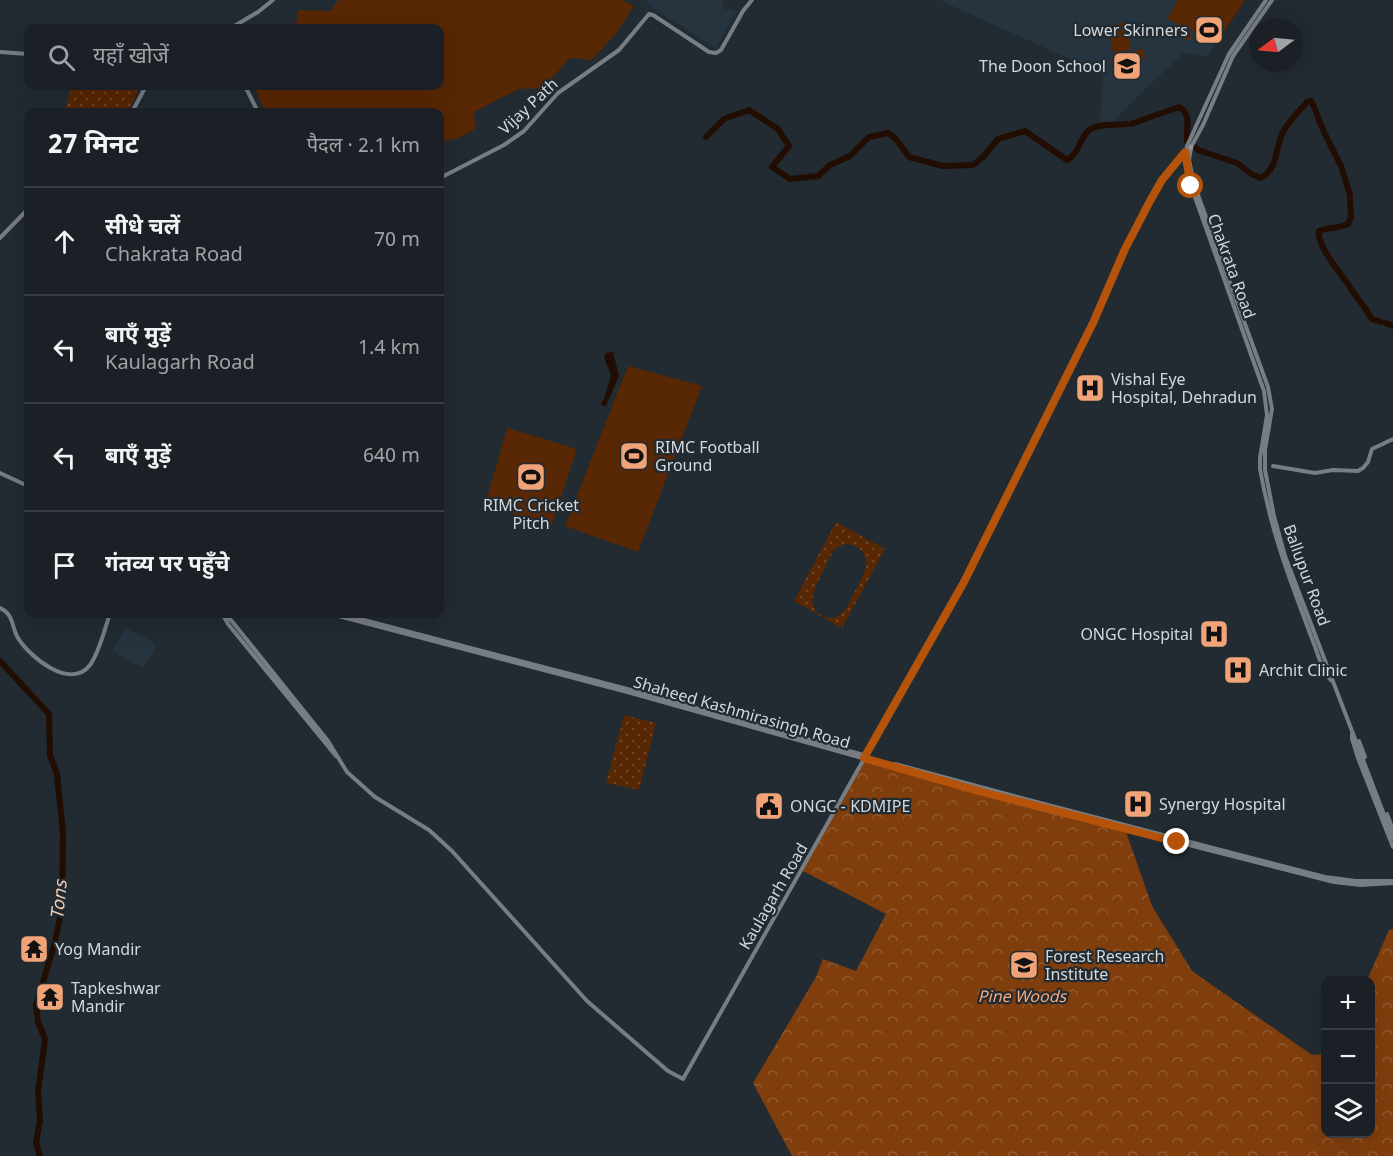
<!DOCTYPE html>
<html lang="hi">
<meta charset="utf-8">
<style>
:root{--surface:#1a2025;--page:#272d32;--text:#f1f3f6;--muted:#9fa3a7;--line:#383e42}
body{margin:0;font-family:Georgia,"Noto Sans Devanagari",serif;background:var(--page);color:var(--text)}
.controls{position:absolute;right:18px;bottom:18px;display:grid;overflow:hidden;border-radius:12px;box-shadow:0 6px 24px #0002}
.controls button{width:54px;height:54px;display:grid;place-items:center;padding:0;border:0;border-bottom:2px solid var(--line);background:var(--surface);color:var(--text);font:30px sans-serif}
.compass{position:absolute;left:1249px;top:18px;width:54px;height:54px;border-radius:50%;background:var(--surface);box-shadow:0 6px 24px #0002;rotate:254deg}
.stop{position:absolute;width:18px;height:18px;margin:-14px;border:4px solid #b45309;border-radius:50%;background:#fff}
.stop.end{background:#b45309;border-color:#fff;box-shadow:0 2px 6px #0008}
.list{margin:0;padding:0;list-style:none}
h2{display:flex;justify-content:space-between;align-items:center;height:78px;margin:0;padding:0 24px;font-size:26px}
h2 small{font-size:20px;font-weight:400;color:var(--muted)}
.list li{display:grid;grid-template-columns:39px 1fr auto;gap:18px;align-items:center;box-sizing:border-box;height:108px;padding:0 24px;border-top:2px solid var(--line)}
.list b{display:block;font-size:22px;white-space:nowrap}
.list p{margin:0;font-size:20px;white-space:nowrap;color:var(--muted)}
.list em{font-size:20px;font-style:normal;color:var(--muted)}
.icon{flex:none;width:33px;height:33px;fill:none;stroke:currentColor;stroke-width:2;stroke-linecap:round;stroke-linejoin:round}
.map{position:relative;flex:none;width:1393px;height:1156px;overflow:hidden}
.search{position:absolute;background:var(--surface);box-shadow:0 6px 24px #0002;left:24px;top:24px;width:420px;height:66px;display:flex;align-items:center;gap:15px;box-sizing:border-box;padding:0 21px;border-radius:12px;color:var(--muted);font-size:22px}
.panel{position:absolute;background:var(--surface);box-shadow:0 6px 24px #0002;left:24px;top:108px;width:420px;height:510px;border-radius:12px}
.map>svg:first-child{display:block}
.built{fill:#26343f}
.grass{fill:#582703}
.forest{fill:url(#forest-crowns)}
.park{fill:url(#park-dots);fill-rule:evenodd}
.water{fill:#220d02}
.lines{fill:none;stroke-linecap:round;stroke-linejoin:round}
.river{stroke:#220d02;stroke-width:6}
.secondary{stroke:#767d83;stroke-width:4}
.primary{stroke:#8c949b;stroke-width:4.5}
.route{stroke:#b45309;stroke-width:8}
.labels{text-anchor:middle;stroke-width:4.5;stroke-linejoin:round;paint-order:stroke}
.poi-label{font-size:16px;fill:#d2d8dc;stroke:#222b31;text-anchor:start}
.street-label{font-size:16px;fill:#d2d8dc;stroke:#222b31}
.park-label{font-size:16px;font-style:italic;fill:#f8a97c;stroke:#222b31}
.water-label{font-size:18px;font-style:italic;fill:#f6cdb6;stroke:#222b31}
</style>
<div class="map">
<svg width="1393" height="1156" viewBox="0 0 1393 1156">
<defs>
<pattern id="forest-crowns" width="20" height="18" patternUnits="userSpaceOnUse" patternTransform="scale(1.5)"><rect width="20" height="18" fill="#813e0d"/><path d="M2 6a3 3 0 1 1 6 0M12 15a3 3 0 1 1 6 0" fill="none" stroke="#925930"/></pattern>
<pattern id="park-dots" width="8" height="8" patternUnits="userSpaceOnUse" patternTransform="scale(1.5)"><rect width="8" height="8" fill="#582703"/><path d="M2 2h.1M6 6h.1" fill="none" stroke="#6f4627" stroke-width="1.8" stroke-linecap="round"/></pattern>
</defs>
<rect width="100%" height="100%" fill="#222b31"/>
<!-- built -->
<path class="built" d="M648 0H723V9L737 11 716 48 646 4Z
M939 0H1245L1207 57 1183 53 1110 124 1100 121 1103 74Z
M125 628 150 640 156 646 143 668 113 651Z"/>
<!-- grass -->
<path class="grass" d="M338 0H621L634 6 616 34 591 60 570 58 543 88 518 89 474 112 475 129 456 139 440 142V112H272L262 106 254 86H291L326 89 325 86H440V28H295L299 10 331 11Z
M1178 0H1245L1217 42 1167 19Z
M1125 22 1131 49 1113 53 1108 27Z
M1143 49 1145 58 1128 62 1125 53Z
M628 366 702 386 638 552 565 526Z
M507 428 577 449 551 527 485 505Z"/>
<!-- forest -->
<path class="forest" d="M864 759 982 794 1125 829 1152 906 1192 971 1312 1055 1325 1054 1326 1134H1370V980H1367L1389 930 1393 929V1156H792L753 1083 816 977 823 959 856 971 886 914 801 870Z"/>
<!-- park -->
<path class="park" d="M1173 25 1191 34V39L1186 40 1170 32Z
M71 86H140L128 112H65Z
M836 522 885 549 842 628 794 601ZM845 544C859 544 866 553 866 566 864 575 859 584 854 593 845 611 838 627 816 612L812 602 815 588 834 549Z
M624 715 656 723 639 790 606 783Z"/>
<!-- water -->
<path class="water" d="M613 352 619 376 606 406H602L601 402 604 399 611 375 604 358 606 353Z"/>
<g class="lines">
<!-- river -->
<path class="river" d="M1131 124 1179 107C1193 115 1185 129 1187 141
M1324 132 1341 166
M706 137 724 119 749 110 778 129 789 146 772 167 790 179 818 176 830 165 850 156 869 137 888 133 896 139 909 157 943 166 973 165 983 157 998 139 1025 131 1067 160C1080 154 1079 136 1091 129 1099 124 1116 125 1126 124
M1195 147 1198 150 1237 163 1251 174 1261 178C1279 168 1275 147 1283 132 1289 121 1299 111 1307 102L1311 101C1316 109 1318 120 1323 129
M1342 169 1350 195
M1350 287C1341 274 1316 245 1319 231 1328 227 1337 229 1348 224L1351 217 1350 198
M1351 289 1367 311
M1368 313 1372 319 1381 322
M1386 323 1393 326
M0 661 49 714 50 755 57 774 63 833 62 907 55 942 36 1005 38 1022 45 1039 38 1092 40 1120 36 1143 40 1156"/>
<!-- secondary -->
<path class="secondary" d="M1266 0 1229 54 1187 146 1185 162 1191 186 1264 391 1267 415 1260 458V469C1271 531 1289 578 1311 636 1317 650 1321 671 1332 681
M231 28 258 12 273 0
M0 52 28 54
M245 86 258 112
M132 112 146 86
M1191 147 1203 125 1233 56 1272 0
M1191 148 1189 160 1194 184 1268 387 1272 409 1265 450V470L1274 516 1285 556 1393 838
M440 178 504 145 524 131 558 93 619 50 649 14 653 15 709 52 716 53 721 50 743 11 752 0
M0 238 28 209
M1273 466 1315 473 1333 470 1358 471 1363 468 1368 462 1372 449 1393 439
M0 473 28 486
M0 608C14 614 11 626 18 638 29 656 70 691 90 665 100 651 104 630 110 614
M222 614 231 620 328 741 347 772 375 797 429 830 452 851 587 1001 668 1071 683 1079 964 582 1096 317 1125 249 1150 201 1162 180 1191 148
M331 614 631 693 983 792 1177 842 1334 882 1361 885 1393 883
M341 614 631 690 867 756
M223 615 228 624 336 756
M1352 733V739L1358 758 1393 847
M1359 741 1365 757
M895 764 1044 804 1325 877 1356 881H1393
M1387 814 1393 830"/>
<!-- primary -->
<path class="primary" d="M1191 148V147"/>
</g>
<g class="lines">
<!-- route -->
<path class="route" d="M1177 842 982 792 864 758 964 582 1093 323 1125 249 1150 201 1162 180 1185 152 1191 186"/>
</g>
<!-- icons -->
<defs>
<g id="stadium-square" transform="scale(1.5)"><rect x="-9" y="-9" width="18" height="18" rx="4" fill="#efa377" stroke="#222b31"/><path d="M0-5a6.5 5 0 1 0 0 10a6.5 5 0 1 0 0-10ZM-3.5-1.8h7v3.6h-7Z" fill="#111"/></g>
<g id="school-square" transform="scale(1.5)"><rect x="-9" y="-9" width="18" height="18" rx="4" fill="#efa377" stroke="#222b31"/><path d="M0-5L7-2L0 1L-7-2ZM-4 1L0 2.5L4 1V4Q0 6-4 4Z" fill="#111"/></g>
<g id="hospital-square" transform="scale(1.5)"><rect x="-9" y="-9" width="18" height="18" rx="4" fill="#efa377" stroke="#222b31"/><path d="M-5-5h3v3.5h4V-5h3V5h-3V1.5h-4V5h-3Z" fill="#111"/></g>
<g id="civic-square" transform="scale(1.5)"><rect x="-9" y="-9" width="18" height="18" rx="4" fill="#efa377" stroke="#222b31"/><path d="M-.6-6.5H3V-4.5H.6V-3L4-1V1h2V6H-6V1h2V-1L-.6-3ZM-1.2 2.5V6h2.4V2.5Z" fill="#111"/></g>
<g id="temple-square" transform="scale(1.5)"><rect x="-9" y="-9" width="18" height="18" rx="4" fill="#efa377" stroke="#222b31"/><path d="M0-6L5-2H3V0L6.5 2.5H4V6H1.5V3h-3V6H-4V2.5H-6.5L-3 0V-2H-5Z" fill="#111"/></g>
<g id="university-square" transform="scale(1.5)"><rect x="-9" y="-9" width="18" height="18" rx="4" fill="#efa377" stroke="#222b31"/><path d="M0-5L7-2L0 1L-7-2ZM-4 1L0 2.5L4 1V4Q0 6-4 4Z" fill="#111"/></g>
</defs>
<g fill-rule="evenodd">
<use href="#stadium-square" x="1209" y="30"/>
<use href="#school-square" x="1127" y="66"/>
<use href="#hospital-square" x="1090" y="388"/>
<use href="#stadium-square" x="634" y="456"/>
<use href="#stadium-square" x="531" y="477"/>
<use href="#hospital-square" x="1214" y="634"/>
<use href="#hospital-square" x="1238" y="670"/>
<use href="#hospital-square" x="1138" y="804"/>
<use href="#civic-square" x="769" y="806"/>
<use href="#temple-square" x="34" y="949"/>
<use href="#university-square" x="1024" y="965"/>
<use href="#temple-square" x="50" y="997"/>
</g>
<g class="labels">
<!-- poi labels -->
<g class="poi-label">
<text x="1188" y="36" text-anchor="end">Lower Skinners</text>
<text x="1106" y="72" text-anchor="end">The Doon School</text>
<text x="1111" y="385">Vishal Eye<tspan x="1111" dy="18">Hospital, Dehradun</tspan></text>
<text x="655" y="453">RIMC Football<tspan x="655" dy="18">Ground</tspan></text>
<text x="531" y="511" text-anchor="middle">RIMC Cricket<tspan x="531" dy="18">Pitch</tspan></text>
<text x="1193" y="640" text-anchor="end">ONGC Hospital</text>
<text x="1259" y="676">Archit Clinic</text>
<text x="1159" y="810">Synergy Hospital</text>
<text x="790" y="812">ONGC - KDMIPE</text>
<text x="55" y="955">Yog Mandir</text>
<text x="1045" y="962">Forest Research<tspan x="1045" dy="18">Institute</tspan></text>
<text x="71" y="994">Tapkeshwar<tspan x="71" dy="18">Mandir</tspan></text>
</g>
<!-- street labels -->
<g class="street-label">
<text transform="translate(528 106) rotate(-43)" y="6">Vijay Path</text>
<text transform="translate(1232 266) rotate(70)" y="6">Chakrata Road</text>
<text transform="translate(1307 575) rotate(70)" y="6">Ballupur Road</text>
<text transform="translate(742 712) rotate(16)" y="6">Shaheed Kashmirasingh Road</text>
<text transform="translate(773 896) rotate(-60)" y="6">Kaulagarh Road</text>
</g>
<!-- park labels -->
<g class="park-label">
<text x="1022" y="1002">Pine Woods</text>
</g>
<!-- water labels -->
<g class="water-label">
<text transform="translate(59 900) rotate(-84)" y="6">Tons</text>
</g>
</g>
</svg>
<div class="controls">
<button>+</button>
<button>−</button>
<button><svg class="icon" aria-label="layers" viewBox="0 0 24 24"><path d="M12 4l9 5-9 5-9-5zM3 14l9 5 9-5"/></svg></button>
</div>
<svg class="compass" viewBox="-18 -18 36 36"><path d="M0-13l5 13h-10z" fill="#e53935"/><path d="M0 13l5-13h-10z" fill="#9fa3a7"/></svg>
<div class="stop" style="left:1191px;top:186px"></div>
<div class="stop end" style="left:1177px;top:842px"></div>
<div class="search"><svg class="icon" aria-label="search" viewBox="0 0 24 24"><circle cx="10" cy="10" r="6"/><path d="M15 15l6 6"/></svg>यहाँ खोजें</div>
<section class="panel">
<h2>27 मिनट<small>पैदल · 2.1 km</small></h2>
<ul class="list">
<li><svg class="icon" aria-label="ahead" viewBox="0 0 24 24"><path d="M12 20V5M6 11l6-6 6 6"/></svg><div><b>सीधे चलें</b><p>Chakrata Road</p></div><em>70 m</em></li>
<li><svg class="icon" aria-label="left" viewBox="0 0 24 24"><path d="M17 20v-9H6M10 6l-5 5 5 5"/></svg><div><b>बाएँ मुड़ें</b><p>Kaulagarh Road</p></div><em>1.4 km</em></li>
<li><svg class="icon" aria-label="left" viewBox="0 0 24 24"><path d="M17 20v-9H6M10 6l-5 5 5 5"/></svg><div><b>बाएँ मुड़ें</b></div><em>640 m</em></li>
<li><svg class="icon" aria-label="arrive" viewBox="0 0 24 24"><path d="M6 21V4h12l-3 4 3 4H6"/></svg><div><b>गंतव्य पर पहुँचे</b></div></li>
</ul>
</section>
</div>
